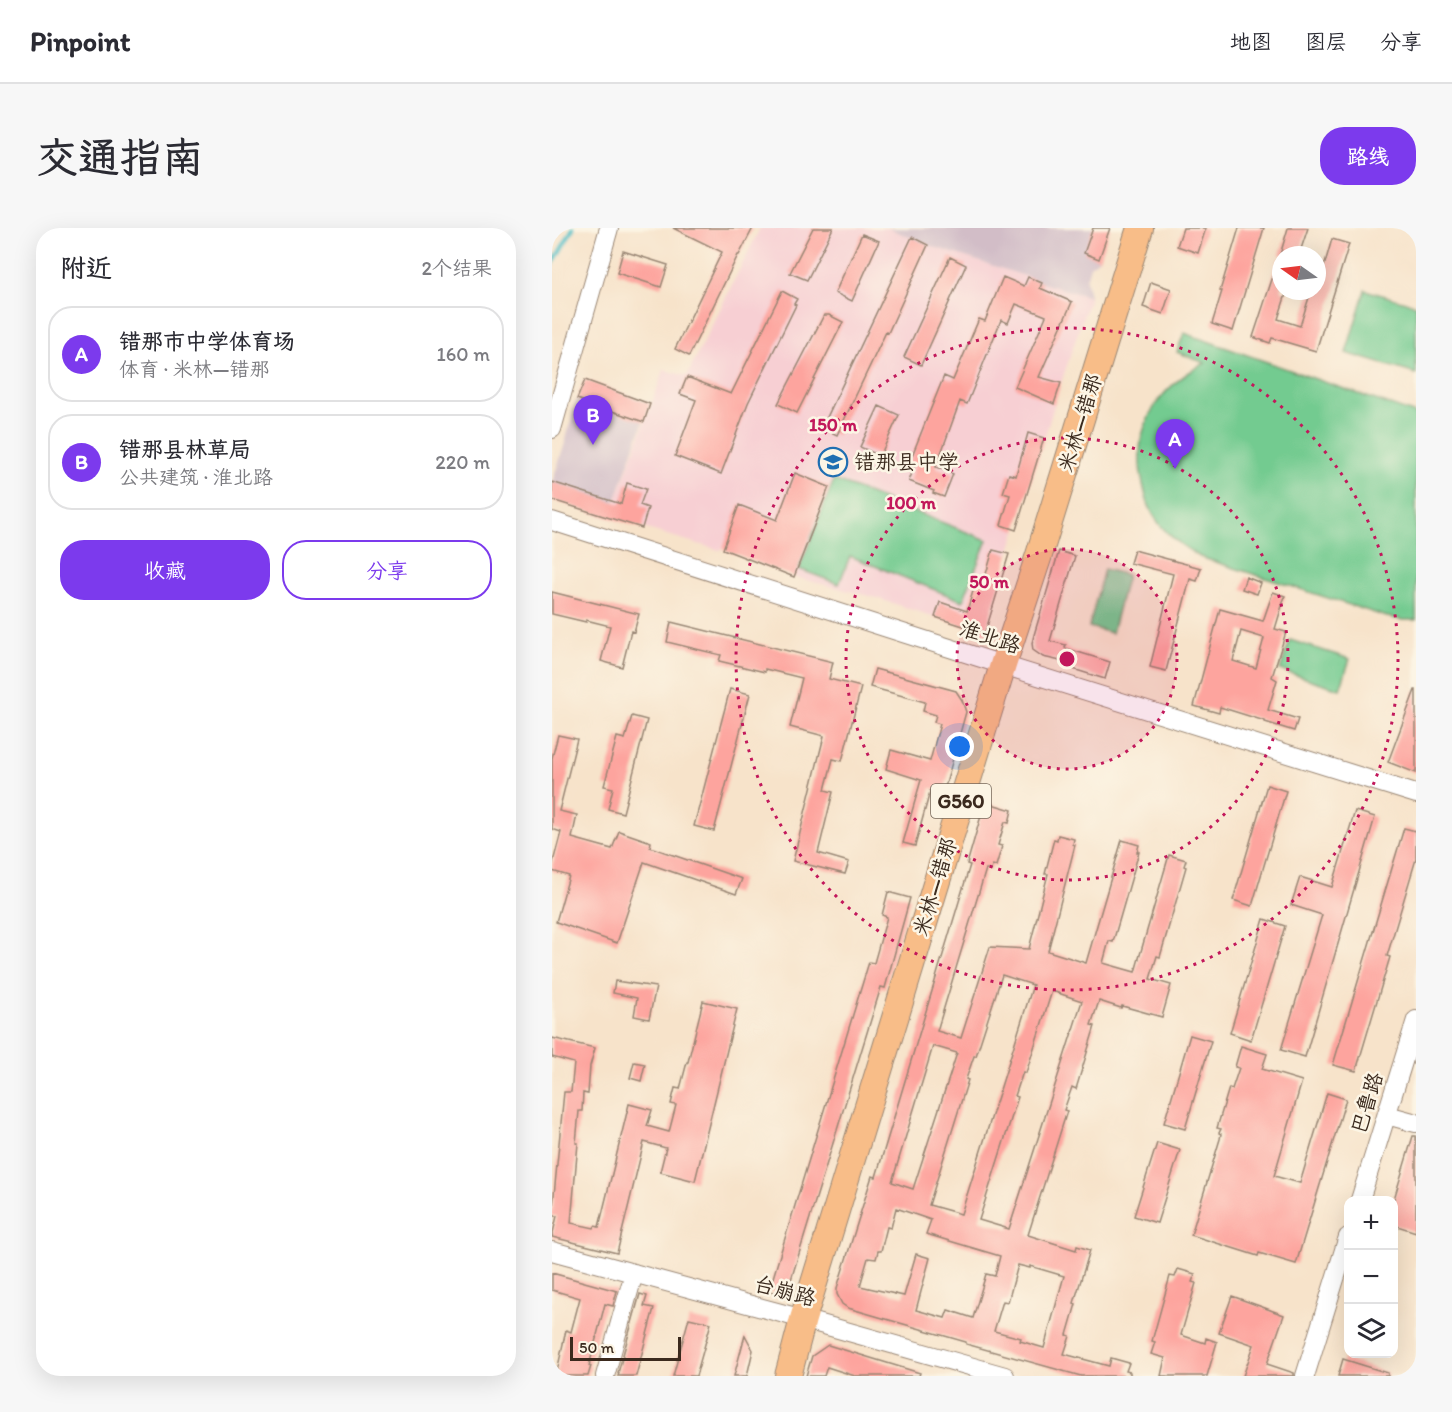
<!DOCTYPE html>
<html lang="zh">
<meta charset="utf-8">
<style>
:root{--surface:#fff;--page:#f7f7f7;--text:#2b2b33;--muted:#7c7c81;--line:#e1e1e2;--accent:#7c3aed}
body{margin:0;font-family:Itim,"LXGW WenKai TC",sans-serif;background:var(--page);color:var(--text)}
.controls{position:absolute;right:18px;bottom:18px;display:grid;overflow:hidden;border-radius:12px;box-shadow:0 6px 24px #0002}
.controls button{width:54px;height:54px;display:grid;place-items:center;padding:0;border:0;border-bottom:2px solid var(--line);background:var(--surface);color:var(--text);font:30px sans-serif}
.compass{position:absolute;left:720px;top:18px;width:54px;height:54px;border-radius:50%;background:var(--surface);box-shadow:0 6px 24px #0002;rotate:284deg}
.scale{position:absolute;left:18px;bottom:15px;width:111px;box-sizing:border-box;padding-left:6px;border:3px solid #3b2a1e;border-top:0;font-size:16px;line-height:21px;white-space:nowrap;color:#3b2a1e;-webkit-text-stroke:4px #fcf5e5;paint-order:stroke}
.you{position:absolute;left:408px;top:519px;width:21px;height:21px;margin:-15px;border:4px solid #fff;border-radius:50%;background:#1a73e8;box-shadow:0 0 0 9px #1a73e833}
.badge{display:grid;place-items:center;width:39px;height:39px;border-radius:50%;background:var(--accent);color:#fff;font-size:20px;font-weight:700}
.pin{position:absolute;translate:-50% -50px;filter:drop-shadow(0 2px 3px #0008)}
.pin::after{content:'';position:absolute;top:32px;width:21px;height:18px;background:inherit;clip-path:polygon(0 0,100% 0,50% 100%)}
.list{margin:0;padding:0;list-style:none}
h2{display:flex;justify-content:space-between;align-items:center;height:78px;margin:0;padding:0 24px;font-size:26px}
h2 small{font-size:20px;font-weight:400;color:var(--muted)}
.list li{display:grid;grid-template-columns:39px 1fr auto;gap:18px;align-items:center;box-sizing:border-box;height:96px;margin:0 12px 12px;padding:0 12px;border:2px solid var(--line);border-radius:24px}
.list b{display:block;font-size:22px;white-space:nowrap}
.list p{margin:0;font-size:20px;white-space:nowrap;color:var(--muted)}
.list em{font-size:20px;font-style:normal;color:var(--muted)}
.actions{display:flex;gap:12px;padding:18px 24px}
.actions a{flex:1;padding:14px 0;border:2px solid var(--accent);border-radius:24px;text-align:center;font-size:21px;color:var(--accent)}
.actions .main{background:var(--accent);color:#fff}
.icon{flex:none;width:33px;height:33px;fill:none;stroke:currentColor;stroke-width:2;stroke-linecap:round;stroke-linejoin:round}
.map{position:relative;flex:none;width:864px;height:1148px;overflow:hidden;border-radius:24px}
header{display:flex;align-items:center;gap:36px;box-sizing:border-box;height:84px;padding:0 30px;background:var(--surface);border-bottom:2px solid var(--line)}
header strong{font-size:28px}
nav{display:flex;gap:33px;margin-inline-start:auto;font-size:21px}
.intro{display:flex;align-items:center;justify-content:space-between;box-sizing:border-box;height:144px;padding:0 36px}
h1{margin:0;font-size:42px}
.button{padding:15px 27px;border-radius:24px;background:var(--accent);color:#fff;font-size:21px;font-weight:700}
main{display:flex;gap:36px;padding:0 36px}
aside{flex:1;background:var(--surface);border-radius:24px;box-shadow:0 6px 24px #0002}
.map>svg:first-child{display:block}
.built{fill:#f7cfd3}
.industrial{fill:#d2bdc7}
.green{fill:#73cb90;stroke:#577a57;stroke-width:1.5}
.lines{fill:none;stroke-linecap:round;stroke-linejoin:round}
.stream{stroke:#50bec6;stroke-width:4.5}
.building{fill:#fda49e;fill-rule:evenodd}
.minor-casing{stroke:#998674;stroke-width:20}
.highway-casing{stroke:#998674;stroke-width:28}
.minor{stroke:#fff;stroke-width:18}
.highway{stroke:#f8bd88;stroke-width:26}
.ring{fill:none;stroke:#c2185b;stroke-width:3;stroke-dasharray:3 6}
.labels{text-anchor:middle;stroke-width:5;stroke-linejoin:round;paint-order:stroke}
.shield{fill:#fcf5e5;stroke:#75675a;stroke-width:1.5}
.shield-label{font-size:20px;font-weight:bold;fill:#3b2a1e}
.street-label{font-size:21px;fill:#3b2a1e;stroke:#fcf5e5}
.poi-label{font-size:21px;fill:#3b2a1e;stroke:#fcf5e5;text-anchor:start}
.centre{fill:#c2185b;stroke:#fcf5e5;stroke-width:3}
.ring-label{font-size:18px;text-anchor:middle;font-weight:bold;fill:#c2185b;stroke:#fcf5e5;stroke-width:5;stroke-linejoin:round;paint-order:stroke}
</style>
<header>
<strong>Pinpoint</strong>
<nav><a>地图</a><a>图层</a><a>分享</a></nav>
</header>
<div class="intro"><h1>交通指南</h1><a class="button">路线</a></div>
<main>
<aside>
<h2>附近<small>2个结果</small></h2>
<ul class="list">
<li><span class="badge">A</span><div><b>错那市中学体育场</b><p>体育 · 米林—错那</p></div><em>160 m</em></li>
<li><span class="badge">B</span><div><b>错那县林草局</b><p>公共建筑 · 淮北路</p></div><em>220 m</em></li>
</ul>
<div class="actions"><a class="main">收藏</a><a>分享</a></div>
</aside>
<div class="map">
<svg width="864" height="1148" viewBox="0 0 864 1148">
<rect width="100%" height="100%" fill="#fcf5e5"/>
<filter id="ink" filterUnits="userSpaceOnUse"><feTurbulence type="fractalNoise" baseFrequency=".0167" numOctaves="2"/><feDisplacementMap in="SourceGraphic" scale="12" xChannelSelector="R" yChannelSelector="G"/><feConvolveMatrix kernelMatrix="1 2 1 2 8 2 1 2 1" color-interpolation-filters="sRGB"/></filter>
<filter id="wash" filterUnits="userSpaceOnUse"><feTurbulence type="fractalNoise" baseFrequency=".008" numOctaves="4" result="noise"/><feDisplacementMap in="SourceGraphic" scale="24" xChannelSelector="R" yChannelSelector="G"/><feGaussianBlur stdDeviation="1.35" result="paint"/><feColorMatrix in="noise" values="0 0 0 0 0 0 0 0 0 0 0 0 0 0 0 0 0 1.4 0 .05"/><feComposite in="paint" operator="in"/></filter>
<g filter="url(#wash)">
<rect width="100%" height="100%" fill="#f7e3ca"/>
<!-- built -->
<path class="built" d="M208 0H336L376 17 476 49 490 55 538 69 509 155 433 405 321 369 242 349 171 321 167 322 57 290 112 142 135 148Z"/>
<!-- industrial -->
<path class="industrial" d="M336 0H558L547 31 538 38 534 52 538 69 490 55 476 49 376 17Z
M33 152 98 175 57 290 0 272V254L11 222 25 171Z"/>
<!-- green -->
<path class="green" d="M813 62 864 77V146L794 125Z
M632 105 864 186V392H851L835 389 648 329C632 319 617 309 606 294 597 282 594 270 591 256 578 201 605 160 653 135L625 124Z
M282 252 435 312 411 373 298 328 287 356 247 341Z
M552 341 575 347 560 405 537 399Z
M738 412 798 431 788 461 728 442Z"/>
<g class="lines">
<!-- stream -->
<path class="stream" d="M0 37 21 0"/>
</g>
<g id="blocks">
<!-- building -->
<path class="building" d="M121 0H201L187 27H186L137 128 123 121 170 24Z
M261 0H281L255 52 238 45Z
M541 0H558L547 31 532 25Z
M631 0H654L646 25 625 18Z
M687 0H712L681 103 660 96 670 63H668Z
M736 0H756L747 27H728Z
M310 6 327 13 300 73 283 65Z
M360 9 376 17 336 105 334 104 285 207 270 200Z
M780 11 797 16 764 123 720 110 718 115 701 109 727 30 729 31V63H735L726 91 748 98 759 63H765Z
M71 23 116 37 109 59 65 45Z
M398 29 414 37 369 137 352 129Z
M451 49 472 58 476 49 490 55 488 60 520 74 487 149 509 155 502 176 463 159 494 88 464 76 456 95 449 92 415 176 408 173 384 239 401 246 392 269 381 265 382 263 357 253 363 237 357 235 392 148 401 152 427 91 433 93Z
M599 54 619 61 611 86 591 79Z
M230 63 245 71 242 76 244 77 196 175 169 246 123 228 144 172 128 166 135 149 179 166Z
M272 87H277L291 94 245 185 226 176Z
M33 152 98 176 92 194 25 171Z
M327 178 347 187 328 228 308 219Z
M476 205 492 210 464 302 449 297 458 267 451 265 457 246 464 248Z
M243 245 277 259 242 349 171 321 187 277 225 292Z
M0 254 69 276 75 255 94 261 88 277 96 280 90 300 0 272Z
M441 322 457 326 433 405 383 389 388 374 415 383 425 350 432 353Z
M582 322 649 340 645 353 638 351 614 443 598 439 621 346 578 335Z
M507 323 523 328 498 413 514 417 513 420 558 434 553 451 521 441 522 436 491 429 481 422 480 415 482 407Z
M694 349 709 355 705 366 690 361Z
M0 364 87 386 82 404 79 403 70 439 49 433 58 398 34 392V394L0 386Z
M721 364 733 368 723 401 734 404 720 449 725 452 716 482 746 491 742 503 713 494V493L668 479 667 485 642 478 668 381 711 393ZM689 403 712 410 704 440 681 433Z
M119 394 281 434 277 451 309 459 290 533 281 531 273 562 281 564 266 625 297 634 293 646 241 633 272 508 238 499 250 450 213 441V444L167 433 169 427 115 414Z
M323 441 404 463 410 472 414 484 392 563 379 560 363 618 351 615 369 552 334 541 339 522 378 533 388 496 382 494 384 487 371 483 373 474 318 459Z
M178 461 198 466 162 603 142 598Z
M863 462H864V545L836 534Z
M80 488 95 492 71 585 56 581 61 560 52 558 65 509 73 511Z
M6 507 25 511 7 583 25 587 20 610 60 621 67 603 99 614 98 619 190 651 184 666 92 634 65 715 4 694 17 648 0 643V638L9 604 0 601V530Z
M715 557 734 563 700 678 681 672Z
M433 574 460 582 457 595 453 594 446 617 450 618 444 638 440 637 439 643 434 641 385 803 409 810 438 719 477 721 496 646H493L502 611 505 612 506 607 522 611 521 616 523 617 496 723 534 735 570 612 587 617 585 624H587L561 714 557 713 551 735 583 744 617 627 634 632 632 638 634 639 608 729 605 728 598 751 619 757 610 789 570 778 569 780 547 773 539 797 543 798 524 861 520 859 512 882 515 883 476 1007 524 1022 525 1018 538 1022 522 1075 524 1076 515 1107 518 1108 512 1126 557 1138 559 1130 577 1135 574 1143 578 1144V1148H529L414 1116V1114L296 1080 290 1076 285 1066V1060L320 948 324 949 418 637 415 636ZM450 747 481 757 409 986 377 977 416 852 414 851 422 828H424ZM500 763 530 773 457 1001 427 992 466 869 463 868 471 844 474 845ZM381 818 405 825 361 961 340 954ZM344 980 379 992 374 1006 448 1028 443 1048 434 1046 421 1090 396 1082 393 1090 364 1082 378 1030 364 1026 352 1068 308 1058 316 1030 324 1031 326 1023H329L335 999 339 1000ZM466 1037 478 1040V1038L512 1048 492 1120 468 1113 469 1110 442 1103 451 1073 456 1074Z
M803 583 823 589 753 829 729 822 770 687 739 677 748 649 780 659Z
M852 600 864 603V631L835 728 838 729 804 843 781 837Z
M336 664 358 670 333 760 329 759 234 1068 217 1063 317 734 322 735 335 689 330 687Z
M712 691 733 698 699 812 678 805Z
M63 753 104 759 97 791 82 788 85 770 61 765Z
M151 773 185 781 143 953 108 944 114 920 92 914 65 1025 0 1009 5 988H0L12 864H19L22 835 0 829V810L43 820 38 838 36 866 31 865 30 883H27L24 915H26L19 995 42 1000 43 998 47 999 77 876 100 882 95 898 117 904 124 877 119 876 123 860 128 861 135 834H136Z
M638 807 659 813 633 901 612 895Z
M689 818 715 826 710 841 750 853 722 948 748 955 775 865 794 871 744 1036 707 1025 706 1028 639 1007 668 911 669 906 667 905 669 901 665 900 677 860 680 861 687 840 683 839Z
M82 834 93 836 89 853 78 850Z
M861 908H864V1004L842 997V971Z
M605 915 628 922 605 995 582 988Z
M626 1041 643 1046 640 1054 644 1055 629 1107 653 1115 654 1110 665 1114 655 1148H609L613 1130 599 1126 603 1114 600 1113 618 1048 623 1049Z
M0 1045 65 1063 61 1078 53 1076 37 1138H39L36 1148H4L14 1102 19 1104 28 1070 0 1062Z
M88 1066 95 1068 92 1078 102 1080 84 1148H66L67 1145H66Z
M680 1068 732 1087 715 1136 742 1145V1148H691L702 1117 667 1105Z
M137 1090 159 1095 144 1148H121Z
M193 1107 201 1122 195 1148H182Z
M276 1117 368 1145 367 1148H303L275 1139 272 1148H254L260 1128Z
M791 1131 836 1145V1148H786Z"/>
</g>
</g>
<g filter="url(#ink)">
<use href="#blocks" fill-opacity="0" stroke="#998674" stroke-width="1.5"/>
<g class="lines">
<!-- minor casing -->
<g class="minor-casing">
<path id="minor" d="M0 201 57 0
M0 293 451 437 864 566
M835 887 864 895
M808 972 864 792
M0 1023 251 1091 453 1148
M53 1148 82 1045
M753 1148 796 1009"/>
</g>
<!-- highway casing -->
<g class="highway-casing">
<path id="highway" d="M236 1148 251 1091 451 437 487 327 588 0"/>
</g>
<!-- minor -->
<use href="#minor" class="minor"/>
<!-- highway -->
<use href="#highway" class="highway"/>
</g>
</g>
<!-- distance rings -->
<circle cx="515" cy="431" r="110" fill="#c2185b" fill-opacity=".12"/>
<g class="ring">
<circle cx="515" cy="431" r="110"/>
<circle cx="515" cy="431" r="221"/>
<circle cx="515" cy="431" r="331"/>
</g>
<!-- icons -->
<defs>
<g id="school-ring" transform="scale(1.5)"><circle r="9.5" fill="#fcf5e5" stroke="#1f6fb2" stroke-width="1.5"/><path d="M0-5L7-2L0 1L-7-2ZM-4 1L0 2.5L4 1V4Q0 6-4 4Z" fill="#1f6fb2"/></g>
</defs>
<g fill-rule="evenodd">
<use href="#school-ring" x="281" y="234"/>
</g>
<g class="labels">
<!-- shield labels -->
<rect class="shield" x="379" y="556" width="60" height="34" rx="4.5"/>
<g class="shield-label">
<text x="409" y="580">G560</text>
</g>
<!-- street labels -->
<g class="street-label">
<text transform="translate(528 195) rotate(-73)" y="7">米林—错那</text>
<text transform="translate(438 409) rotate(18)" y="7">淮北路</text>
<text transform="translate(383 659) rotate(-73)" y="7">米林—错那</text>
<text transform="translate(815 875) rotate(-73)" y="7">巴鲁路</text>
<text transform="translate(233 1063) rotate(15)" y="7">台崩路</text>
</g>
<!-- poi labels -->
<g class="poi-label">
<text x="302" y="241">错那县中学</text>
</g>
</g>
<circle cx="515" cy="431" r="9" class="centre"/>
<g class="ring-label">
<text x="281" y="203">150 m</text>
<text x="359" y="281">100 m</text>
<text x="437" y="360">50 m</text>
</g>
</svg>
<div class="controls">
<button>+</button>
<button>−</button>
<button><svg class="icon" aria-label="layers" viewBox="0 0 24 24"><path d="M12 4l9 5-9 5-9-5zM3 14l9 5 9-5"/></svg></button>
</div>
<svg class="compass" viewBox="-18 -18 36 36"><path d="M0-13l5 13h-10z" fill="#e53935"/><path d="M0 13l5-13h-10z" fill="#7c7c81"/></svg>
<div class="scale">50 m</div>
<div class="you"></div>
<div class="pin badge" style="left:623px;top:241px">A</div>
<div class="pin badge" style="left:41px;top:217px">B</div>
</div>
</main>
